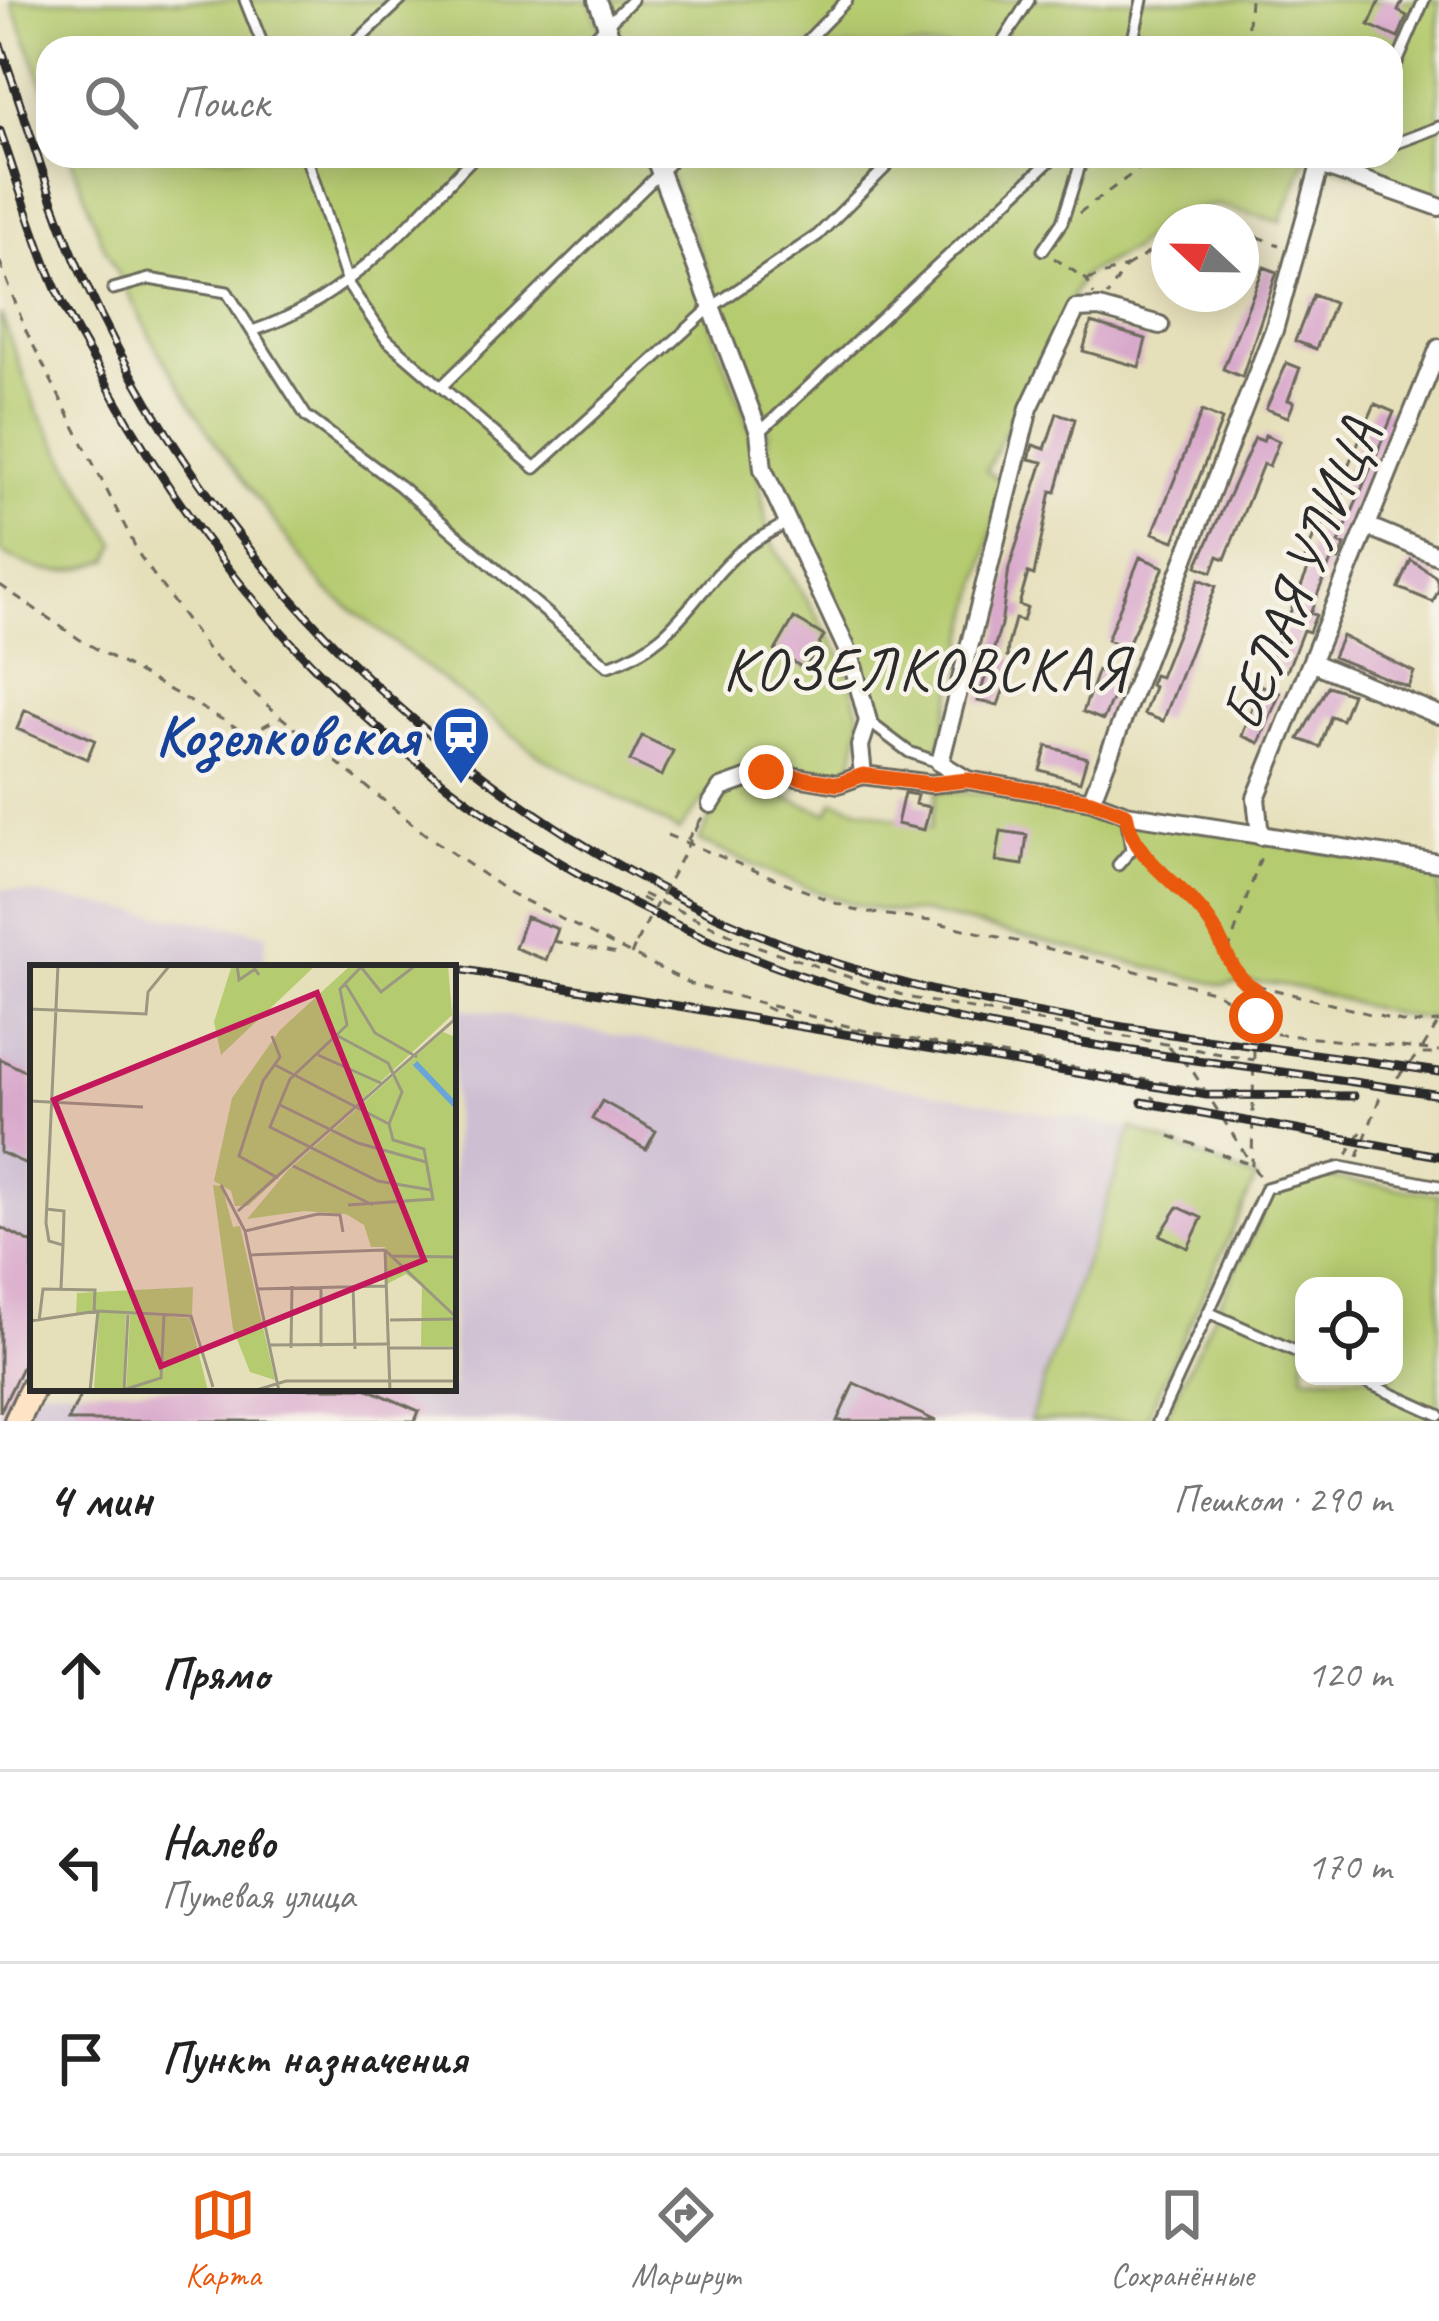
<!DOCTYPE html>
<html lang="ru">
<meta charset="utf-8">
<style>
:root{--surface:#fff;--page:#f2f2f2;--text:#222;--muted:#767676;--line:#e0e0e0;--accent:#ea580c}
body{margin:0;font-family:Caveat,sans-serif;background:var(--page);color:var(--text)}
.controls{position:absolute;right:36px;bottom:36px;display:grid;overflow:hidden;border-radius:24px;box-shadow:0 6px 30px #0003}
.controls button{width:108px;height:108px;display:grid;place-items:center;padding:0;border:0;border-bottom:3px solid var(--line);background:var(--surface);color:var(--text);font:60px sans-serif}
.compass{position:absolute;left:1151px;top:204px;width:108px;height:108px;border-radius:50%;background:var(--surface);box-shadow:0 6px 30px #0003;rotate:292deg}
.stop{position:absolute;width:36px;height:36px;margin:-27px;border:9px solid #ea580c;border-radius:50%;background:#fff}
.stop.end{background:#ea580c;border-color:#fff;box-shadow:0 3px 12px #0008}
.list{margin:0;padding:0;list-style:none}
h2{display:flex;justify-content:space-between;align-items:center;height:156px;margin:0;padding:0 48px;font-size:51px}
h2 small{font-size:39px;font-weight:400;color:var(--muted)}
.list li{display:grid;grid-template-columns:78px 1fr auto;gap:36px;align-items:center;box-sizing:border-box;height:192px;padding:0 48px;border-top:3px solid var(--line)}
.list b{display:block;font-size:45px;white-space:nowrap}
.list p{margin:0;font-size:39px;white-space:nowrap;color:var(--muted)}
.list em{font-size:39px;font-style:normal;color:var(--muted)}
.icon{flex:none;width:66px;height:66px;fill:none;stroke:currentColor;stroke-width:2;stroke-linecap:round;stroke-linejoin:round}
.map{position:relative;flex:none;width:1439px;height:1421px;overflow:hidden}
.search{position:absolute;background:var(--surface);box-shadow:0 6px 30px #0003;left:36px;right:36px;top:36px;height:132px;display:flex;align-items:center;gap:30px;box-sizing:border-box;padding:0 42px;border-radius:36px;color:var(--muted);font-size:45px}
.sheet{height:732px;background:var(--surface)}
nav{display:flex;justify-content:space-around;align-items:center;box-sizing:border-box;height:168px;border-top:3px solid var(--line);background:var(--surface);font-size:33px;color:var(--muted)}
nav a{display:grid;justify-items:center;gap:6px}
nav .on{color:var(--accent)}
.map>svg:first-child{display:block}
.industrial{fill:#cdbed2}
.green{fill:#b5cb6f;stroke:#707b4d;stroke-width:3;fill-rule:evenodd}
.building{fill:#d9a9cc}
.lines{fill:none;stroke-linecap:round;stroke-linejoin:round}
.lane-casing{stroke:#6c6a5d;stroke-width:15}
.street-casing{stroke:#6c6a5d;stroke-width:22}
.secondary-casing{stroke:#6c6a5d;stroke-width:30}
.path{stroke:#6c6a5d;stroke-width:3;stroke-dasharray:9 9;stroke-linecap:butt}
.lane{stroke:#fff;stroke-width:9}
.street{stroke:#fff;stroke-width:16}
.secondary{stroke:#fee4c5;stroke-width:24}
.rail-casing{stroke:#2b2b2b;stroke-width:9}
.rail{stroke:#f7f3e8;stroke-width:4.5;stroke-dasharray:14;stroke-linecap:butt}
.path-bridge{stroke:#6c6a5d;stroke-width:3;stroke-dasharray:9 9;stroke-linecap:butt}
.route{stroke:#ea580c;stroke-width:15}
.labels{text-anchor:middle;stroke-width:9;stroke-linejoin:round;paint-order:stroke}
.street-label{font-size:57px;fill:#2b2b2b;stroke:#f7f3e8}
.transit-label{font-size:57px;font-weight:bold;fill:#164399;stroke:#f7f3e8;text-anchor:end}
.neighbourhood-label{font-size:60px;letter-spacing:3px;fill:#2b2b2b;stroke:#f7f3e8}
.inset-river{fill:none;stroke:#6aa5da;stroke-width:6}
.inset-road{fill:none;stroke:#9b9781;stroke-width:3}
.view{fill:#c2185b;fill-opacity:0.15;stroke:#c2185b;stroke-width:6}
.inset-edge{fill:none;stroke:#2b2b2b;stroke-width:6}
</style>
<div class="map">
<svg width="1439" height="1421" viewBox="0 0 1439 1421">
<rect width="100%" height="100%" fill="#f7f3e8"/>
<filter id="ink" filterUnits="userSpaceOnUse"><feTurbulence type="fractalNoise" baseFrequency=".00833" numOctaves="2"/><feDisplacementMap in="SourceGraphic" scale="24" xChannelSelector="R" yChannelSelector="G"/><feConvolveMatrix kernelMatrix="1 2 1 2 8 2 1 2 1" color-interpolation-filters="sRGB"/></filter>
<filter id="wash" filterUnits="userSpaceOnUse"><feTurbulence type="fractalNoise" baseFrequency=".004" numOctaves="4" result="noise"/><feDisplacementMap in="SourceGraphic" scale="48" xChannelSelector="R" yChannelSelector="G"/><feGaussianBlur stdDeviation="2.7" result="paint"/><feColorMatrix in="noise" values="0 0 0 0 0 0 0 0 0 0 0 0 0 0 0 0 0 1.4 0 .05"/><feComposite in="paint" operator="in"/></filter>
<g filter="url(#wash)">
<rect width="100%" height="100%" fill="#e5dfba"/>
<!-- industrial -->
<path class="industrial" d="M0 888 267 933 263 968H33V1388H453V1006L1130 1128 1029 1421H0Z"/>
<!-- green -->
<path class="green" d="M11 0H589L608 48H48V98Z
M607 0H1439V202L1306 158 1281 222 1216 205 1167 215 1133 249 1082 276 986 471 1004 483 939 748 917 747 872 708 859 652 766 462 769 430 662 156H1391V48H624Z
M70 156H648L751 431 769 538 846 663 861 720 852 768C835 777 826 776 807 773 738 765 720 775 679 831L543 758 325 589 217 445 154 344 102 242Z
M0 313 37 410 116 544 109 560C59 578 47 575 0 552Z
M776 780 773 793 828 813 834 801 930 829 937 791 999 795 1439 871V1019C1366 1018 1293 970 1222 985L922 912C856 919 761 866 699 841 720 795 726 788 776 780Z
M1132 1128 1256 1179 1145 1421H1030Z
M1317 1176 1439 1194V1421H1163L1271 1196ZM1304 1286H1394V1376H1304Z"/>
<g id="blocks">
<!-- building -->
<path class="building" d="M1380 0H1403L1398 11 1407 16 1398 38 1369 25Z
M1264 267 1277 272 1242 377 1223 369Z
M1313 295 1334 303 1316 349 1295 341Z
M1091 323 1146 339 1139 367 1083 351Z
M1287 363 1300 368 1288 400 1294 402 1288 417 1266 409Z
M1375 404 1394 412 1339 543 1345 545 1339 560 1332 558 1310 613 1316 615 1309 632 1303 630 1287 671 1269 663 1310 565 1304 562 1315 533 1320 535 1328 512 1335 515 1343 494 1337 491Z
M1202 411 1222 420 1174 541 1153 533Z
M1057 413 1075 419 1056 492 1051 491 1034 575 1028 573 1019 605 1027 608 1023 621 1015 619 1008 645 1007 657 1015 659 998 705 978 701 1001 625 1009 568 1043 462 1029 459 1033 445 1045 449Z
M1265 435 1279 441 1269 466 1263 464 1225 559 1218 556 1212 572 1197 566 1255 438 1263 441Z
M1140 557 1164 567 1126 648 1107 640Z
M1411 560 1436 577 1439 589 1433 602 1399 588Z
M1199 579 1216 586 1163 721 1144 714 1154 687 1150 685 1154 675 1160 677Z
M794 618 824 636 805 669 775 651Z
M1342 636 1414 672 1408 687 1333 657Z
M1098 670 1121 679 1103 720 1083 712Z
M1260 685 1280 693 1259 743 1242 736Z
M1328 686 1352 694 1342 720 1331 716 1320 747 1299 739Z
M25 710 95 740 87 759 17 729Z
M642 736 673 751 662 776 630 761Z
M1047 746 1087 758 1080 782 1040 770Z
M904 793 917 795 915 804 930 807 924 830 897 824Z
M1001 831 1027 835 1023 865 996 861Z
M526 917 558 929 546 960 515 948Z
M0 1059 33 1075V1167L0 1152Z
M602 1101 656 1131 646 1149 592 1119Z
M1178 1207 1202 1218 1188 1248 1160 1235Z
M0 1227 33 1244V1345L0 1412Z
M854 1383 936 1421H837Z
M84 1388H366L419 1411 415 1421H68Z"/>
</g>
</g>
<g filter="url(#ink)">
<use href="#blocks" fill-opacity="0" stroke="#6c6a5d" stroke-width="3"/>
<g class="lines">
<!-- lane casing -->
<g class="lane-casing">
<path id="lane" d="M245 0 264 48
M350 48 401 0
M583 48 632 0
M800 48 847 0
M999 48 1029 0
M1131 48 1142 0
M1391 77 1424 0
M1391 145 1439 127
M306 156 348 284 386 339 535 468 709 309 818 235 897 156
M1321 165 1344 156
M1043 250 1062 222 1083 156
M113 289 149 279 227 292 306 416 400 486 608 666C675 644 689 599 736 555 750 542 769 533 785 524
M255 330C351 298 406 226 475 156
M441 387 677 156
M761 431 1055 156
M868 721 909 752 940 763
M1118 865 1131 850 1126 814
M1208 1312 1304 1355
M1352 1376 1439 1415
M1158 1421 1266 1188 1341 1167 1439 1186"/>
</g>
<!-- street casing -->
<g class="street-casing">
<path id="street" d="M597 0 615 48
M654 156 759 432 763 469 851 658 868 721 860 746 863 775
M1369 527 1439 556
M1313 663 1439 715
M966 779 940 763 1029 408 1076 309 1099 308 1160 325
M1091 801 1274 330 1320 165 1439 207
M711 804 721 788 766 772 838 784 863 775 931 784 967 780 1091 801 1126 814 1439 863
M1260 836 1256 798 1439 348"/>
</g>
<!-- secondary casing -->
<g class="secondary-casing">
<path id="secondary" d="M17 1421 33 1387"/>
</g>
<!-- path -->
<path class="path" d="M1250 0 1247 37 1252 48
M1079 213 1155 157
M1241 230 1279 245
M1054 258 1087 280 1094 295
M0 262 26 331 140 556 210 653 281 717 425 834 510 893 693 985 874 1033
M1126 267 1169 240
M1087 280 1126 267 1107 296
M0 585 79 639 248 734 279 718
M667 835 853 910 930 921 1071 954 1216 992 1256 1016
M687 840 704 815
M1143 852 1209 921 1240 981 1410 1024 1439 1022
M643 894 751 944 911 998 1254 1060
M641 898 656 906
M553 941 622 955
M1228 952 1262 854
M631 955 636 943
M765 1007 800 1023 860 1031
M1258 1032 1439 1051
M875 1033 1204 1090
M1168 1047 1192 1070 1252 1165 1255 991
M1423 1048 1437 1025
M1141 1082 1159 1105
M1170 1136 1252 1165 1259 1176
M1347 1155 1364 1127
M1358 1157 1380 1097 1418 1054H1439"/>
<!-- lane -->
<use href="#lane" class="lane"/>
<!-- street -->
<use href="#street" class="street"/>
<!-- secondary -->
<use href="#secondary" class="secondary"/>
<!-- rail casing -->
<g class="rail-casing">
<path id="rail" d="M0 45C28 122 50 205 84 280 237 620 555 897 919 987 1088 1029 1267 1045 1439 1072
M0 131C18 183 34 238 56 289 70 323 92 356 109 388 284 706 569 925 922 1011 1092 1052 1267 1067 1439 1095
M464 970 1207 1095 1354 1096
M1142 1102 1439 1156"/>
</g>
<!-- rail -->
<use href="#rail" class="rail"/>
<!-- path-bridge -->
<path class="path-bridge" d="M636 943 701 820"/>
</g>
</g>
<g class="lines" filter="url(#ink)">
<!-- route -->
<path class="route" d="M766 772 838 784 863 775 931 784 967 780 1091 801 1126 814C1134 865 1188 885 1213 927 1226 950 1232 977 1255 989L1256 1016"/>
</g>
<!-- icons -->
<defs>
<g id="station-pin" transform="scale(3)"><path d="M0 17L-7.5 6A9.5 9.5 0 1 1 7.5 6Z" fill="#1a4fb4" stroke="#f7f3e8"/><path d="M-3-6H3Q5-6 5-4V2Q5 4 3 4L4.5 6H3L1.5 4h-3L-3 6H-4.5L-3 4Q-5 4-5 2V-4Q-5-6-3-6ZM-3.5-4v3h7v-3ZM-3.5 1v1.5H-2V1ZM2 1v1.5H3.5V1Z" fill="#fff"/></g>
</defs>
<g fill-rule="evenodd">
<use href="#station-pin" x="461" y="735"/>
</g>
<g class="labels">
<!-- street labels -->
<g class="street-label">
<text transform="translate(1299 574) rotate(-68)" y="20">БЕЛАЯ УЛИЦА</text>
</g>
<!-- transit labels -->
<g class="transit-label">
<text x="419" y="755">Козелковская</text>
</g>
<!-- neighbourhood labels -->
<g class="neighbourhood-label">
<text x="926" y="689">КОЗЕЛКОВСКАЯ</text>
</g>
</g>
<!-- overview -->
<g transform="translate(30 965)">
<rect width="426" height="426" fill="#e5dfba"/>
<path d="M202 0H286L191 90 184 57ZM321 0H418L422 50 218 241H205L201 226 184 216 202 133 250 65ZM413 67 423 71 426 94V381H391L392 321 376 309 357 319 355 282H341L334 260 316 249 274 246 217 254 258 205ZM183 220 192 221 203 262 210 261 245 415 220 407 203 364ZM163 322 162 349H46L47 328ZM69 348 96 349 93 426H64ZM100 349 160 353 178 426H96Z" fill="#b5cb6f"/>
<path class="inset-river" d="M385 98 426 141"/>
<path class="inset-road" d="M28 0 16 258 19 276 33 280 31 323M207 0 209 15 225 4 229 10M386 0 351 27 331 2 310 24 317 60 260 114 240 162 348 216 401 225M316 20 345 68 387 92M0 44 116 49 118 27 140 0M242 71 250 92 233 116 209 191 248 213M288 90 353 119M245 100 359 159 372 127 358 98 308 71M0 136 113 142M248 139 328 178 396 197M263 201 343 240M191 220 215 266 249 426M318 240 403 234 394 184 363 175 359 159M16 244 34 246 33 280M208 246 424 55 425 0M215 266 288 249 310 250 313 267M355 285 360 426M355 285 426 352M220 290 355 285M360 291 426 292M323 320 325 384M226 324 356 321M360 355 426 354M0 356 68 346 161 351 183 422M9 356 13 324 65 325 64 349M240 380 360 379M291 382V321M261 383 262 321M360 383H426M60 426 68 346M90 426 131 413 134 350M94 426 98 348M223 426 256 416H426"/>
<path class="view" d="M287 28 394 295 131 401 24 135Z"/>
<rect width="426" height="426" class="inset-edge"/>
</g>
</svg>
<div class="controls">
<button><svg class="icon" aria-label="locate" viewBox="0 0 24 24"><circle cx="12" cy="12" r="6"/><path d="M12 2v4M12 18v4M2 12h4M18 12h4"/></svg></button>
</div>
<svg class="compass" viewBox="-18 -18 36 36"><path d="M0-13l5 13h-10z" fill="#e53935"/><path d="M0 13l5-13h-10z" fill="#767676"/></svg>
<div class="stop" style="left:1256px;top:1016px"></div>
<div class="stop end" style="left:766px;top:772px"></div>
<div class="search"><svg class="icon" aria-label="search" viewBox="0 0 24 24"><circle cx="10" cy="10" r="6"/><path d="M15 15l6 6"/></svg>Поиск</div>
</div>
<section class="sheet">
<h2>4 мин<small>Пешком · 290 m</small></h2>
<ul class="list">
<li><svg class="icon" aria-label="ahead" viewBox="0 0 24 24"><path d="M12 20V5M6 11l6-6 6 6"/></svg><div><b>Прямо</b></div><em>120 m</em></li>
<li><svg class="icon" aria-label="left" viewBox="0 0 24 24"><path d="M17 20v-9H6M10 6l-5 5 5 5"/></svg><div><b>Налево</b><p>Путевая улица</p></div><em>170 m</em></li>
<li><svg class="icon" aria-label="arrive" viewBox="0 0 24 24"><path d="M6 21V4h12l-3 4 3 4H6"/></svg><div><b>Пункт назначения</b></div></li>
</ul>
</section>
<nav>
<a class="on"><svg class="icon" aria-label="map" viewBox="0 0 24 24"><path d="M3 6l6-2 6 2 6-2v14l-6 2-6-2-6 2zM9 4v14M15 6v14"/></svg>Карта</a>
<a><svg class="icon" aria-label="directions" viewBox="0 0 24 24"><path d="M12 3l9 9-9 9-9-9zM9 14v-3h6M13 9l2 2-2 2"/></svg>Маршрут</a>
<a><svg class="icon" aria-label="saved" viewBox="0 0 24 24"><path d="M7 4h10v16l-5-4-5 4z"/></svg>Сохранённые</a>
</nav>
